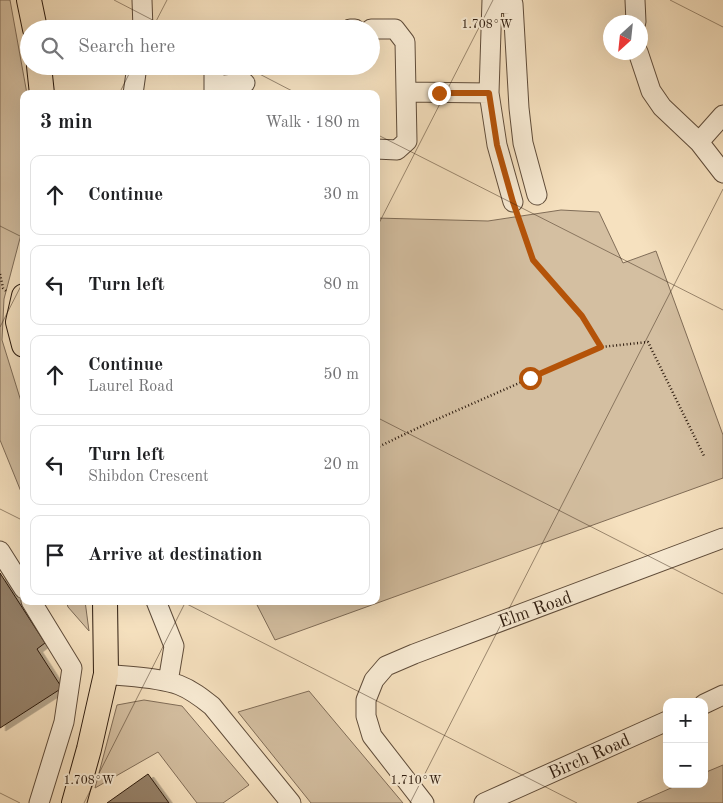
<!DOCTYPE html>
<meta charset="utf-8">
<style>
:root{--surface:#fff;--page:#f6f6f6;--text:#202124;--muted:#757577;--line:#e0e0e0}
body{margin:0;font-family:"Old Standard TT",serif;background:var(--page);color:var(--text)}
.controls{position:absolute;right:15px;bottom:15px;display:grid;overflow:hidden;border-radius:10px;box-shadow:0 5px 20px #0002}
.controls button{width:45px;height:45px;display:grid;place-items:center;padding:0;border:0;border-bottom:1px solid var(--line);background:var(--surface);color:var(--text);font:25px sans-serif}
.compass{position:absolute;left:603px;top:15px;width:45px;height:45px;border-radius:50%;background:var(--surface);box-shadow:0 5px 20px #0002;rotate:207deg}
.stop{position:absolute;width:15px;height:15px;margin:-11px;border:4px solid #b45309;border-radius:50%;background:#fff}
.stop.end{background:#b45309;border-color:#fff;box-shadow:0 1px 5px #0008}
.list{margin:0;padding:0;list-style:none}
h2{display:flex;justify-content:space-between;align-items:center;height:65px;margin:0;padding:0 20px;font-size:21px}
h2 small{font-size:16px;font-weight:400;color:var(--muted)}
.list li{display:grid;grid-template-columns:32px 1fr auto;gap:15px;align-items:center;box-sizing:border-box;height:80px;margin:0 10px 10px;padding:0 10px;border:1px solid var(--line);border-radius:10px}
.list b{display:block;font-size:19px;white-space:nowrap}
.list p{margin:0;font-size:16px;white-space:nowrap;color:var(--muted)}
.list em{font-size:16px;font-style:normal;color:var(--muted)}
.icon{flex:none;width:28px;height:28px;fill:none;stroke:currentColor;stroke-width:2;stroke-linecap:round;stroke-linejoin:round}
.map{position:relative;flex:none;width:723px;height:803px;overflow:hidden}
.search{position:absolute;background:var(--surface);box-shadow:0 5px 20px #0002;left:20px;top:20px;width:360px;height:55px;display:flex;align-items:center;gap:12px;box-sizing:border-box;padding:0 18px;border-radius:28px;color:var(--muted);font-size:19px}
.panel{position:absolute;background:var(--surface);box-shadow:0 5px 20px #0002;left:20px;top:90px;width:360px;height:515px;border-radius:10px}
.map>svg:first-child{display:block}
.green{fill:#d4bfa1;stroke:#806d58}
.building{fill:#96826a;stroke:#2d1b0e;filter:url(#shadow)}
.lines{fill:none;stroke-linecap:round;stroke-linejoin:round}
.minor-casing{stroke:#5f4c3a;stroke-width:21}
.major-casing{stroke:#2d1b0e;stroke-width:26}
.path{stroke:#2d1b0e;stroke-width:2.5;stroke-dasharray:1 2.5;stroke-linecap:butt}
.minor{stroke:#f9ecd5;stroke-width:19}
.major{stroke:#f6e1bf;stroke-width:24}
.route{stroke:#b45309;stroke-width:6}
.ticks{fill:none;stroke:#2d1b0e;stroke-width:1;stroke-opacity:0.45}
.labels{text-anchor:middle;stroke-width:4;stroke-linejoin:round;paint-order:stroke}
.street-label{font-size:18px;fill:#2d1b0e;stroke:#f9ecd5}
.ticks-label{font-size:12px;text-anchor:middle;fill:#2d1b0e;stroke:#f9ecd5;stroke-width:4;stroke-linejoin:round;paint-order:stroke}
</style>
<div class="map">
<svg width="723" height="803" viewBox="0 0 723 803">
<defs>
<filter id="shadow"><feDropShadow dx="5.5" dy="3" stdDeviation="0" flood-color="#0004"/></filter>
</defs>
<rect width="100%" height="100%" fill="#f6e1bf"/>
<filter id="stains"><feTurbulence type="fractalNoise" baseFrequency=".004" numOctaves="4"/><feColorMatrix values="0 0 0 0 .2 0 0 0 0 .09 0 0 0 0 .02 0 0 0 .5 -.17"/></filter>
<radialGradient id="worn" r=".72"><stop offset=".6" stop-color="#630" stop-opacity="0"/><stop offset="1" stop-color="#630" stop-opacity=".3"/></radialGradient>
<!-- green -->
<path class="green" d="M0 0H10L27 94H24V223L4 299 2 340 24 411V499L0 440Z
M561 210 599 212 623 263 656 251 723 435V478L275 640 255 601H376V218L488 221Z
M66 601H85L89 631 68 607Z
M309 691 403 803H311L238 712Z
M144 700 182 706 249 785 223 803H197L158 752 95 788 117 705Z
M723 765V803H637L680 784H704V773Z"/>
<!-- building -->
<path class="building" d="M0 573 45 643 37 649 62 688 0 728Z
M148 774 169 803H107Z"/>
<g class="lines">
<!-- minor casing -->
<g class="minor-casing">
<path id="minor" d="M142 0 143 29
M492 0 489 93 497 145 513 202
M635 0 636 22
M492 3 513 4 519 108 523 143 537 195
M350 29H355
M371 29H395L405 42 407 141 397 150 376 149
M638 52 651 91 662 107 699 142 723 173
M214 66V94
M214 86 245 83
M406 92 489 93
M133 94 137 66
M699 142 723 115
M0 551 24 589
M31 601 72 668 64 722 39 803
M156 601 174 646 168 682
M106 674C130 677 157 677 179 685 192 690 202 698 212 706L291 803
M704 704 723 695
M424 803 372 736 366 716V700L374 680 386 666 414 654 723 538
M484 803 667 721"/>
</g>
<!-- major casing -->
<g class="major-casing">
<path id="major" d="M29 0 35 29
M39 66 42 94
M24 296 18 322 24 345
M74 803 89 749 106 674 105 601"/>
</g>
<!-- path -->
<path class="path" d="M518 217 533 259 583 316 601 347 648 342 704 456
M0 274 3 288 6 291
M376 448 424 425 601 347"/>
<!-- minor -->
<use href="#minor" class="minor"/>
<!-- major -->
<use href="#major" class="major"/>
</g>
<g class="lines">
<!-- route -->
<path class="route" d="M439 93H489L497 145 513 202 533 260 582 316 601 347 530 378"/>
</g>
<!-- ticks -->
<path class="ticks" d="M114 0 170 29M670 0 723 27M152 29 167 0M244 66 298 94M119 94 133 66M376 134 723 310M0 226 24 238M376 229 493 0M0 327 24 280M376 417 723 594M0 509 24 521M181 601 577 803M0 793 20 803M84 803 186 601M410 803 723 189"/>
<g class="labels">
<!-- street labels -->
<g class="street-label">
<text transform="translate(535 609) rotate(-20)" y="6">Elm Road</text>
<text transform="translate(589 756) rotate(-24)" y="6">Birch Road</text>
</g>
</g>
<g class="ticks-label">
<text x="487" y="28">1.708°W</text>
<text x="89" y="784">1.708°W</text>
<text x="416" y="784">1.710°W</text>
</g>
<rect width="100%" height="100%" filter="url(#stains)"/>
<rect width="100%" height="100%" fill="url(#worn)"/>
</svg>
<div class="controls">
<button>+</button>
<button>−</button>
</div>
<svg class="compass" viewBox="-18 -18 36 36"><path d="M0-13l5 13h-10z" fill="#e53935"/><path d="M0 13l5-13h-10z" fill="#757577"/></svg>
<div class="stop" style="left:530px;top:378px"></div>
<div class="stop end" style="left:439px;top:93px"></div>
<div class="search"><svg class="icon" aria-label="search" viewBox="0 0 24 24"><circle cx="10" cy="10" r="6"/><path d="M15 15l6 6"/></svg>Search here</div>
<section class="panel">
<h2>3 min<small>Walk · 180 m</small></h2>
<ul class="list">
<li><svg class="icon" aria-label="ahead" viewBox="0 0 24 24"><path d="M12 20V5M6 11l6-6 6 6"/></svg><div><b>Continue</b></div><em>30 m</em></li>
<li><svg class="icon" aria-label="left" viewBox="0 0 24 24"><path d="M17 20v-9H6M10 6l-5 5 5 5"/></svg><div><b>Turn left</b></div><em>80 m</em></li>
<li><svg class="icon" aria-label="ahead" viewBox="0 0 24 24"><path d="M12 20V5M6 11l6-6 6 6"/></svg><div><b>Continue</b><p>Laurel Road</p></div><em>50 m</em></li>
<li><svg class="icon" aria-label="left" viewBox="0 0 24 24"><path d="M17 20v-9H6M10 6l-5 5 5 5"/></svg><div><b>Turn left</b><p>Shibdon Crescent</p></div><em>20 m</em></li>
<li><svg class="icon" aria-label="arrive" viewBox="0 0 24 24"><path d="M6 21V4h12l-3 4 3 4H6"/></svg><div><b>Arrive at destination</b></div></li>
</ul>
</section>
</div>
